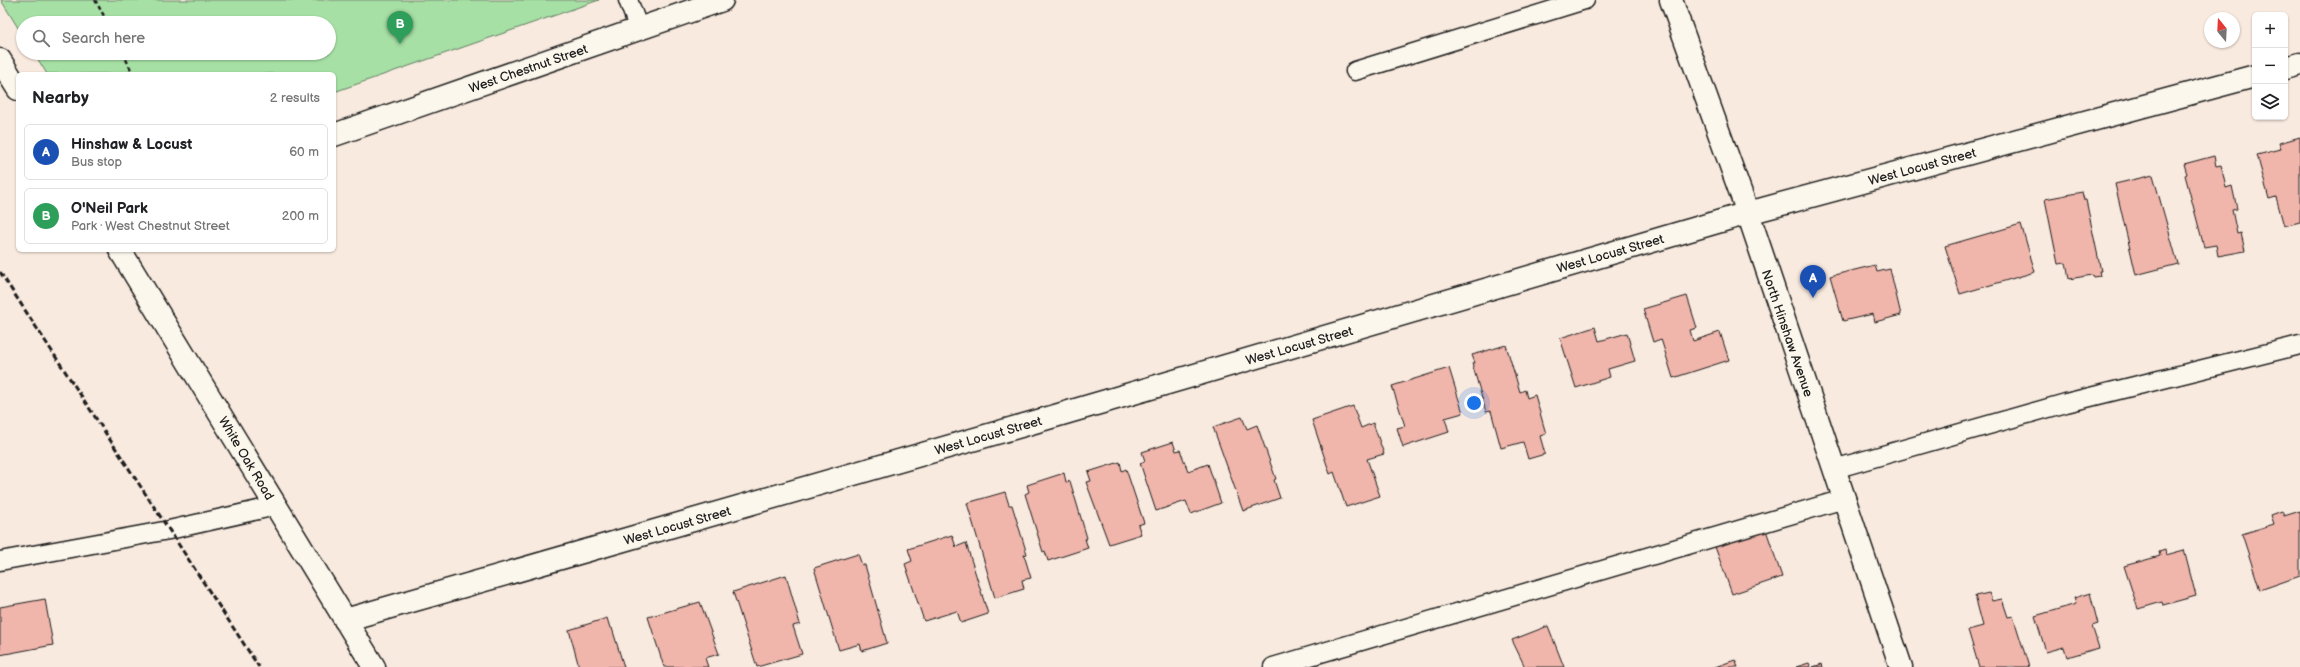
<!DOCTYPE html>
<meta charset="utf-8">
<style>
:root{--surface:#fff;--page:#f2f2f2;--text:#202124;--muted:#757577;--line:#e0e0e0;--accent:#2563eb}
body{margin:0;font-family:"Balsamiq Sans",sans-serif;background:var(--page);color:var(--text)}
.controls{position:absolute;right:12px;top:12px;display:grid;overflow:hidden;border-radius:6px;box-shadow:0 1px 3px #0004}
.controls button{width:36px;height:36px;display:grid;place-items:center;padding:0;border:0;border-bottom:1px solid var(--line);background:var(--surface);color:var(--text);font:20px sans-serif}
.compass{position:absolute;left:2204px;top:12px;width:36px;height:36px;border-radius:50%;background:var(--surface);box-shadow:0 1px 3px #0004;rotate:342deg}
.you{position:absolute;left:1474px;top:403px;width:14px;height:14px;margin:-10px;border:3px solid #fff;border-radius:50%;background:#1a73e8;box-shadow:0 0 0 6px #1a73e833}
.badge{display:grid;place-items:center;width:26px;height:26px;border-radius:50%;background:var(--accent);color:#fff;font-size:13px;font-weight:700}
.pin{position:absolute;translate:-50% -33px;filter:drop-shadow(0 1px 2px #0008)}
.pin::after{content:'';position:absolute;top:21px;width:14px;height:12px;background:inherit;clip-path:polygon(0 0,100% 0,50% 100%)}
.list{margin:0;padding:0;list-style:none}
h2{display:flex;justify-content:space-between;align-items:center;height:52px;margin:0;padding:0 16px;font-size:17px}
h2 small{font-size:13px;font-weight:400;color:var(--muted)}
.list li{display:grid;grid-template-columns:26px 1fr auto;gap:12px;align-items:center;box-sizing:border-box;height:56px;margin:0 8px 8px;padding:0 8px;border:1px solid var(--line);border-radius:6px}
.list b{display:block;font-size:15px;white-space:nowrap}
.list p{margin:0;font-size:13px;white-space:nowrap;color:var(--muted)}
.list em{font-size:13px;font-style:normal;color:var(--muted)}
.icon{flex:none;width:22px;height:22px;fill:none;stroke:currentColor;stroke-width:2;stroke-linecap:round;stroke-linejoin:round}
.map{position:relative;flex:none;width:2300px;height:667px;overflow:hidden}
.search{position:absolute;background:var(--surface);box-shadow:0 1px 3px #0004;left:16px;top:16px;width:320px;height:44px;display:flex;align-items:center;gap:10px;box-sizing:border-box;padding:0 14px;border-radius:22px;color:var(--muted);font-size:15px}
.panel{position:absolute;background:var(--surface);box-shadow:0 1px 3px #0004;left:16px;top:72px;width:320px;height:180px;border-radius:6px}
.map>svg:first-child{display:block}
.green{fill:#a6e0a5;stroke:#617e60}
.building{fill:#f0b5ab;stroke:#1c1c1c}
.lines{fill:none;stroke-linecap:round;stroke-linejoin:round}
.lane-casing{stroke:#1c1c1c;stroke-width:21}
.street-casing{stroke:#1c1c1c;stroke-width:25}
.secondary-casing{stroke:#1c1c1c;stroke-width:25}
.primary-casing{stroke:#1c1c1c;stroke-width:25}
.path{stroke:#1c1c1c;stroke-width:2.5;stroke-dasharray:4 3;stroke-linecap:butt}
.lane{stroke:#fbf7ec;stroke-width:18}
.street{stroke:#fbf7ec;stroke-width:22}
.secondary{stroke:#fbf7ec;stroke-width:22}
.primary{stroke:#fbf7ec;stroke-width:22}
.rail{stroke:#1c1c1c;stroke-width:3;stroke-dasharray:6 3;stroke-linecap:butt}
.labels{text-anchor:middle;stroke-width:3;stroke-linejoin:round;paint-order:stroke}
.street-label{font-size:13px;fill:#1c1c1c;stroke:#fbf7ec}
</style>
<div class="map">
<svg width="2300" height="667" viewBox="0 0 2300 667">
<rect width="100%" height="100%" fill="#f9eadf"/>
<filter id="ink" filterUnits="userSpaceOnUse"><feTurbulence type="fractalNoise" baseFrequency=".025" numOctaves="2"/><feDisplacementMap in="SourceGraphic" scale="8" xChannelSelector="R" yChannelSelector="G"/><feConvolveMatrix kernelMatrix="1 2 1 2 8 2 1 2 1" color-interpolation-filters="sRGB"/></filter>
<g filter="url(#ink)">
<!-- green -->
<path class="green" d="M1 0H599L334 92V74H47L34 53H329V23H23V36Z"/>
<!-- building -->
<path class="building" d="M2300 137V222L2284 226 2276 197 2269 199 2257 155 2281 149 2279 143Z
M2214 156 2216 166 2221 165 2226 188 2232 186 2237 209 2232 210 2237 234 2241 233 2245 251 2218 256 2216 245 2204 247 2185 175 2187 174 2184 164Z
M2153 175 2178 264 2136 275 2115 184Z
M2082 192 2084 200H2086L2101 271H2099L2100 276 2093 277 2092 275 2069 279 2066 263 2058 264 2045 199Z
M2021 224 2035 272 1960 294 1945 246Z
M1875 265 1877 272 1890 269 1901 315 1875 322 1873 314 1843 321 1830 276Z
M1687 296 1697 328 1690 330 1693 341 1720 332 1729 360 1673 378 1661 339 1653 342 1643 309Z
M1595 327 1599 341 1627 333 1635 361 1608 369 1610 377 1576 388 1560 338Z
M1506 345 1520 392 1525 390 1527 398 1535 395 1546 434 1540 436 1545 454 1528 459 1523 442 1501 448 1491 411 1486 412 1472 363H1475L1472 355Z
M1449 368 1463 413 1445 418 1449 432 1403 447 1397 428 1405 426 1392 386Z
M1353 406 1361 428 1373 423 1384 454 1367 459 1380 496 1346 507 1334 472 1330 474 1312 420Z
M1242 417 1247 429 1257 425 1276 479 1274 480 1280 498 1243 511 1213 427Z
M1173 442 1176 451 1180 450 1188 471 1208 464 1221 503 1191 514 1186 501 1156 511 1140 463 1145 461 1142 452Z
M1120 462 1122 471 1126 469 1144 523 1138 525 1141 534 1109 544 1086 482 1091 481 1088 472Z
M1064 473 1066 482 1070 481 1087 538 1085 539 1088 548 1048 561 1045 551 1043 552 1025 494 1029 492 1027 485Z
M1005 492 1009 505H1012L1027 554 1024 555 1031 578 1022 580 1024 589 995 598 967 503Z
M2282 511 2284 516 2300 511V576L2260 590 2242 534 2274 524 2271 515Z
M1765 527 1782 577 1732 594 1714 544Z
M952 535 956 547 966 543 988 614 961 623 957 611 924 621 905 564 912 561 908 549Z
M2165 550 2166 555 2184 550 2196 596 2163 605 2162 602 2138 609 2124 566 2160 556 2159 552Z
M858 554 862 565H865L887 643 862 651 860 644 839 650 814 568Z
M786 575 800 624 793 626 802 654 757 667 733 592Z
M1989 593 1992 601 2002 599 2008 617 2013 616 2029 667H1979L1968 630 1983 626 1975 596Z
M2090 593 2098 624 2092 626 2099 648 2067 657 2064 647 2046 652 2035 616 2076 604 2074 598Z
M45 599 53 645 0 655V607Z
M700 602 719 654 705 658 708 667H664L648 617Z
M607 618 610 628H612L624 667H579L569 630Z
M1548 626 1564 667H1525L1512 640Z
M1735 660 1738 667H1715Z
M1809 663 1811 667H1796Z
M1822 664 1823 667H1813Z"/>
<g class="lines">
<!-- lane casing -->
<g class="lane-casing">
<path id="lane" d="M628 0 639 29
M1355 71 1585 0
M1834 469 2066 403 2300 345
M0 561 169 530 276 506
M1273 667 1844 499"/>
</g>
<!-- street casing -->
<g class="street-casing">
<path id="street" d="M1671 0 1748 213
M334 135 722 0"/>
</g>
<!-- secondary casing -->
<g class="secondary-casing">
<path id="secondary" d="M0 60 18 89
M120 250 374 667
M345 620 1031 423 1748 213"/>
</g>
<!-- primary casing -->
<g class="primary-casing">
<path id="primary" d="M2285 68 2300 64
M1901 667 1748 213 2255 76"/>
</g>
<!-- path -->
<path class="path" d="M95 0 108 23
M123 53 133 74"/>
<!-- lane -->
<use href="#lane" class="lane"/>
<!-- street -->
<use href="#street" class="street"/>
<!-- secondary -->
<use href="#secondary" class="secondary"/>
<!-- primary -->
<use href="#primary" class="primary"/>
<!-- rail -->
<path class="rail" d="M0 272 259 667"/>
</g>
</g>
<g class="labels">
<!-- street labels -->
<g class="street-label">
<text transform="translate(528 68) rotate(-19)" y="5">West Chestnut Street</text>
<text transform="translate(1922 166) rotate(-15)" y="5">West Locust Street</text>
<text transform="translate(1610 253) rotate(-16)" y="5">West Locust Street</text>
<text transform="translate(1788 333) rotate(71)" y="5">North Hinshaw Avenue</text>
<text transform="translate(1299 345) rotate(-16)" y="5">West Locust Street</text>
<text transform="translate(988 435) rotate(-16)" y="5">West Locust Street</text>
<text transform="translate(247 458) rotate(59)" y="5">White Oak Road</text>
<text transform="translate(677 525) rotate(-16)" y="5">West Locust Street</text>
</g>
</g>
</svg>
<div class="controls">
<button>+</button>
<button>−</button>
<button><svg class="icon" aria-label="layers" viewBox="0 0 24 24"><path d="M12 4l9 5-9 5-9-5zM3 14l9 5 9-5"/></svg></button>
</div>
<svg class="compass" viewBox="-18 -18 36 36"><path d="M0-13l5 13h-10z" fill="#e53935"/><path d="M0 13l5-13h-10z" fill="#757577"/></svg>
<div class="you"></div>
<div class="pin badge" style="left:1813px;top:298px;background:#1a4fb4">A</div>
<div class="pin badge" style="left:400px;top:44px;background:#2e9e5b">B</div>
<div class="search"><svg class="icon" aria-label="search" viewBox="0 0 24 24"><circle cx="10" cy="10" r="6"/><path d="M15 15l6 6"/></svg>Search here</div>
<section class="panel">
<h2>Nearby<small>2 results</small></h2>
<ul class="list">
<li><span class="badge" style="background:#1a4fb4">A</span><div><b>Hinshaw &amp; Locust</b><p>Bus stop</p></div><em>60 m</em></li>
<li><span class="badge" style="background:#2e9e5b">B</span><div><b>O'Neil Park</b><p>Park · West Chestnut Street</p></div><em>200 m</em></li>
</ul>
</section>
</div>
